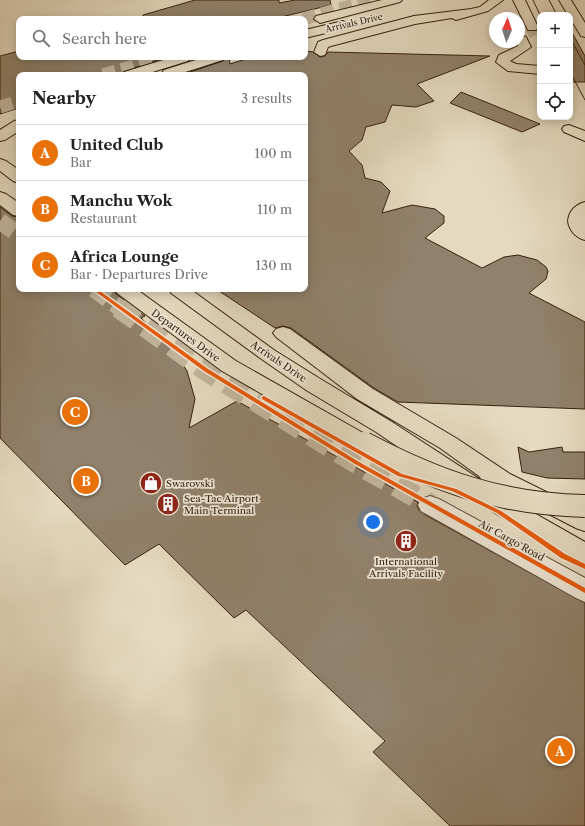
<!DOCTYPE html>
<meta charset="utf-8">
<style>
:root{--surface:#fff;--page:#f6f6f6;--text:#222;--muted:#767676;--line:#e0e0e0;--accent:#0f766e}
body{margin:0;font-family:"Libre Caslon Text",serif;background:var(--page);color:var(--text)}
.controls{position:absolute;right:12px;top:12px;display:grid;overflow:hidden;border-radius:8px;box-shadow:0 2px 10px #0003}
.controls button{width:36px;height:36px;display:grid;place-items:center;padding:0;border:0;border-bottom:1px solid var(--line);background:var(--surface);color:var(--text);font:20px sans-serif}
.compass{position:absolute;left:489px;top:12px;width:36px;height:36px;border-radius:50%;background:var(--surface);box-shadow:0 2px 10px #0003;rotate:3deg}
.you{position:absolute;left:373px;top:522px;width:14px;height:14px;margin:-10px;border:3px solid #fff;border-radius:50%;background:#1a73e8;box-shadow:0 0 0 6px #1a73e833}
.badge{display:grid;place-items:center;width:26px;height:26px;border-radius:50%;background:var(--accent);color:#fff;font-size:13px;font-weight:700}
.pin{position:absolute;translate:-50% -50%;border:2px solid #fff;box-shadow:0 1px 4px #0006}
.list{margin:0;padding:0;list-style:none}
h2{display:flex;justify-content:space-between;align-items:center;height:52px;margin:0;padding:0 16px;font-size:17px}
h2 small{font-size:13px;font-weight:400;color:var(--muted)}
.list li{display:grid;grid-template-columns:26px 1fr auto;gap:12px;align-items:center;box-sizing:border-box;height:56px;padding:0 16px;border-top:1px solid var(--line)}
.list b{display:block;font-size:15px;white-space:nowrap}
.list p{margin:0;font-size:13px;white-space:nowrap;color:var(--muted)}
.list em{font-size:13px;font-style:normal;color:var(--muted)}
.icon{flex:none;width:22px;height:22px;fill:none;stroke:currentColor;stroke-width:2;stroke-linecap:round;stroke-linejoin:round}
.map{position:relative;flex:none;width:585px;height:826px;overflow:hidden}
.search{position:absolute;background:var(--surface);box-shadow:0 2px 10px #0003;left:16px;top:16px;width:292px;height:44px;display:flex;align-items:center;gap:10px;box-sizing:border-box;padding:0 14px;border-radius:8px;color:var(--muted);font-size:15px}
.panel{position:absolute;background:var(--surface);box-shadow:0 2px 10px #0003;left:16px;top:72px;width:292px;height:220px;border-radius:8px}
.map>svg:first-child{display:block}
.building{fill:#91816b;stroke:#37210f}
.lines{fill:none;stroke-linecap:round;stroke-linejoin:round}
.minor-tunnel-far2{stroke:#c2b59d;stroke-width:13;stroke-dasharray:13 6;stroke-linecap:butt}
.minor-tunnel-far1{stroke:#c2b59d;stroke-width:17;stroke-dasharray:17 8;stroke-linecap:butt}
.minor-tunnel{stroke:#c2b59d;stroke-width:22;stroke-dasharray:22 11;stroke-linecap:butt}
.highway-tunnel{stroke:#c2b59d;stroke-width:13;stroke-dasharray:13 6;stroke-linecap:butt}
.minor-casing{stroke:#624f3b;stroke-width:2}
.major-casing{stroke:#37210f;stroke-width:2}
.highway-casing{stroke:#37210f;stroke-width:2}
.minor{fill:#eee7d6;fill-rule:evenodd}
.major{fill:#e5dac0;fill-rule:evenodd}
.highway{fill:#e5dac0;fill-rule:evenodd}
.tram{stroke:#37210f;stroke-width:1}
.highway-bridge-casing{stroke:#37210f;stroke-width:24;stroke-linecap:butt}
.highway-bridge{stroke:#e5dac0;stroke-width:22}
.cycleway-casing{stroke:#eee7d6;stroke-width:3}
.cycleway{fill:#e8590c;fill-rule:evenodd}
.labels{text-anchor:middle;stroke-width:3.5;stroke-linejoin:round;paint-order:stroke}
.far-street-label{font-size:9px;fill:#37210f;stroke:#eee7d6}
.street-label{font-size:10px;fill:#37210f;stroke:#eee7d6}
.poi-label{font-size:10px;fill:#37210f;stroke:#eee7d6;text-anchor:start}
</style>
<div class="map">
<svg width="585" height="826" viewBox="0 0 585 826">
<rect width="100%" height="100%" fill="#e5dac0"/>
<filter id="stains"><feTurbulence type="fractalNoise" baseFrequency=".005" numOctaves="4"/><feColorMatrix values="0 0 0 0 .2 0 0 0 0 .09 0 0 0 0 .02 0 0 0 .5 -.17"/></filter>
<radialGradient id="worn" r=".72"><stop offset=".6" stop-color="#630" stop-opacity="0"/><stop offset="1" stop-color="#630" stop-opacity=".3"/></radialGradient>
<!-- building -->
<path class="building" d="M195 0H279V3L295 0H330L331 5 273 19H143V15Z
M570 29 585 56V82H570Z
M19 51V57H168L124 71 121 75H19V108L0 114V56Z
M305 51 313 52 320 57 325 56 328 52 490 56 417 84 434 101 416 107 392 105 385 122 366 127 362 140 349 151 362 165 365 178 381 182 390 191 382 213 412 205 435 209 444 216V223L425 238 482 268 504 257 518 255 537 260 546 267 548 271 546 279 529 293 585 322V409L398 402 374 388 291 328 283 326 275 328 216 289H305V75H181L223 61 225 57H229L230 64 252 57H305Z
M461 92 540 124 522 132 450 103Z
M0 207 12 216 19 217V289H114L116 294 145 316 141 318 173 349 187 371 195 399 189 428 237 401 418 502 417 506 420 512 585 603V826H450L373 752 385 741 246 610 234 618 159 544 125 565 0 438Z
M518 447 529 452 562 447 563 452H585V479L547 478 522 472Z"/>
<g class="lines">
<!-- minor-tunnel-far2 -->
<path class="minor-tunnel-far2" d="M303 19 373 0
M103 75 164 57
M0 107 19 101"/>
<!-- minor-tunnel-far1 -->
<path class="minor-tunnel-far1" d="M0 221 19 235
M94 289 120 308"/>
<!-- minor-tunnel -->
<path class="minor-tunnel" d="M119 307 206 370 357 463 430 505"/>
<!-- highway-tunnel -->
<path class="highway-tunnel" d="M532 27 536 35"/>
<!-- minor casing -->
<g class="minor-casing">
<path id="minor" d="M430 496 439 499 585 578V602L576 598 421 511 418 505 421 499Z"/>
</g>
<!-- major casing -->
<g class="major-casing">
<path id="major" d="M173 57 189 58 188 61 143 75H122L124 72Z
M205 57H224L223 60 176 75H164L162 73 164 70Z
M19 120V131L5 140 0 141V130L14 121Z
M0 159 6 161 19 170V183L13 181 0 171Z
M0 192 6 194 19 203V216L13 215 0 205Z
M115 289H136L236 361 239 366 236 371 229 372 222 371 117 293Z
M169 289H190L274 350 322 380 392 422 513 501 585 542V564L576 561 495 513 376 432 306 390 260 358 171 293Z
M283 327 290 329 373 389 456 438 510 474 585 511V531L576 528 482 480 479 476 440 448 357 399 276 337 273 333 276 329Z"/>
</g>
<!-- highway casing -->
<g class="highway-casing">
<path id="highway" d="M382 0H402L400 2 320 23 314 19 316 16Z
M489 0H503L488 11 456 20 452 18 415 24 331 46 328 47 325 55 320 56 314 52 318 42 323 40 414 16 471 9 480 7Z
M513 0H525L538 27 536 30H528Z
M559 0H571L585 23V37L581 36 570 18V15H568Z
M343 21 349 25 347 28 305 38V30Z
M522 36 526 37 531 47 510 61 516 64 540 66V74L508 71 496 62 499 55 518 46 517 42H519V37Z
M177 57H191C188 62 184 62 178 61Z
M569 125 585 131V141L564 132 562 129 564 126Z
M585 202V240C576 238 569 230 568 221 569 211 576 204 585 202Z
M229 360 236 361 372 438 375 443 372 448 364 451 356 448 222 371 219 366 222 361Z
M584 512H585V531L576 528 572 521 575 515Z"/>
</g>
<!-- minor -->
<use href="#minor" class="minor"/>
<!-- major -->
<use href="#major" class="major"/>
<!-- highway -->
<use href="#highway" class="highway"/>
<!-- tram -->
<path class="tram" d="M533 0 540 15
M549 0 557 15
M570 38 585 65
M570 72 585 100"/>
<!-- highway-bridge casing -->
<g class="highway-bridge-casing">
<path id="highway-bridge" d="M364 443C438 482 501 504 585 506"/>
</g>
<!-- highway-bridge -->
<use href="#highway-bridge" class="highway-bridge"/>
<!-- cycleway casing -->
<g class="cycleway-casing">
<path id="cycleway" d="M92 289H97L208 369 359 462 585 588V593L355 464 204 371Z
M264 396 402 474 456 489 501 511 565 554 585 564V569L561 558 497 513 452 491 398 476 262 399V397Z"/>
</g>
<!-- cycleway -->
<use href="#cycleway" class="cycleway"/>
</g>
<!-- icons -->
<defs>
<g id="shop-disc" transform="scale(1.15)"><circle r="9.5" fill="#8f2418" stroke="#eee7d6"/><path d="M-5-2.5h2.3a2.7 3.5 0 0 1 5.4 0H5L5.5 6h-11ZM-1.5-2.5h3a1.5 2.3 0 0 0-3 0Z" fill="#fff"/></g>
<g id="building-disc" transform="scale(1.15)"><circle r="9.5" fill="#8f2418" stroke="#eee7d6"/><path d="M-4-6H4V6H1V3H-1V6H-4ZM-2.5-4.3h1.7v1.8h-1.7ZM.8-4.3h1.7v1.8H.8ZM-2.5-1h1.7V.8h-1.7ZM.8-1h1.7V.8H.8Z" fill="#fff"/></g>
</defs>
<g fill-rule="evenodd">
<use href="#shop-disc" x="151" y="483"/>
<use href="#building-disc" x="168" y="504"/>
<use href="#building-disc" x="406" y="541"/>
</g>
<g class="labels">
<!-- far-street labels -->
<g class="far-street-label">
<text transform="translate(354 23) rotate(-13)" y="3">Arrivals Drive</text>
</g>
<!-- street labels -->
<g class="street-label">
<text transform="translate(186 335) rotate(36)" y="4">Departures Drive</text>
<text transform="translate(279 361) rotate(34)" y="4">Arrivals Drive</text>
<text transform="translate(512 540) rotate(29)" y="4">Air Cargo Road</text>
</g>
<!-- poi labels -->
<g class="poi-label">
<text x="166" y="487">Swarovski</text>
<text x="184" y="502">Sea-Tac Airport<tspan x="184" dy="12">Main Terminal</tspan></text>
<text x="406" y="565" text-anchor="middle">International<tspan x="406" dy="12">Arrivals Facility</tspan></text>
</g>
</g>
<rect width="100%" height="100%" filter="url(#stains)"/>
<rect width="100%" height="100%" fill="url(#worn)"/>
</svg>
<div class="controls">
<button>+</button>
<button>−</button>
<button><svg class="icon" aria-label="locate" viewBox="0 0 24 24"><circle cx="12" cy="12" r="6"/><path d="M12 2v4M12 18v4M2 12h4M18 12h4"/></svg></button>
</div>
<svg class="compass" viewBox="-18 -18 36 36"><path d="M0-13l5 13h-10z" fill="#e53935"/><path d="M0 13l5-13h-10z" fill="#767676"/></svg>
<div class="you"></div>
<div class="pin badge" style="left:560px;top:751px;background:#e8710a">A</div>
<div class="pin badge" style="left:86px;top:481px;background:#e8710a">B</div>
<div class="pin badge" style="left:75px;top:412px;background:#e8710a">C</div>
<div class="search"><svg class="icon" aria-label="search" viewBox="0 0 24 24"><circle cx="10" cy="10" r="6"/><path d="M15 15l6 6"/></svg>Search here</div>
<section class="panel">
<h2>Nearby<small>3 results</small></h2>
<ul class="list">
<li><span class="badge" style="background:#e8710a">A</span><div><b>United Club</b><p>Bar</p></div><em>100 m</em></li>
<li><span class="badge" style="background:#e8710a">B</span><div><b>Manchu Wok</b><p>Restaurant</p></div><em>110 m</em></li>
<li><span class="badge" style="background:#e8710a">C</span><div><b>Africa Lounge</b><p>Bar · Departures Drive</p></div><em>130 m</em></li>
</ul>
</section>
</div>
